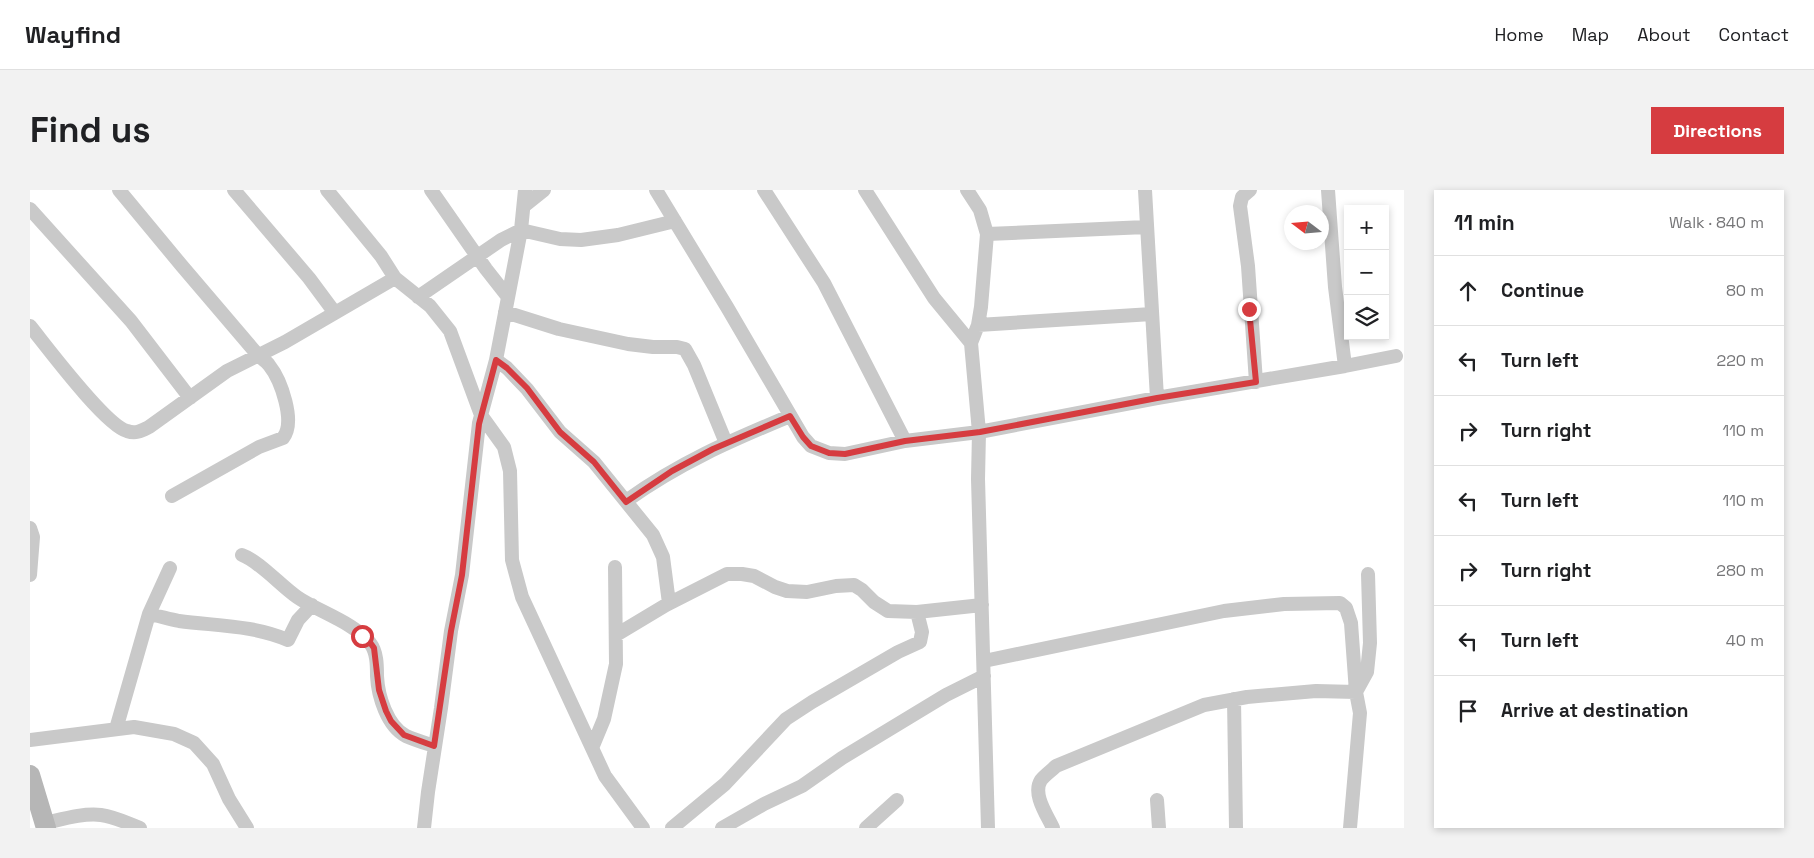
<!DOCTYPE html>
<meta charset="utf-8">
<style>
:root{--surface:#fff;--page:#f2f2f2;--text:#202124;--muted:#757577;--line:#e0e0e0;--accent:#d63c40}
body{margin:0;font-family:"Space Grotesk",sans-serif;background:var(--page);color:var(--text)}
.controls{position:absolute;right:15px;top:15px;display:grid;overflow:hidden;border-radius:0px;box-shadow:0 2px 8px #0003}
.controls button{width:45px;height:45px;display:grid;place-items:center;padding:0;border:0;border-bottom:1px solid var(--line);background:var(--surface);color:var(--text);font:25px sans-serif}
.compass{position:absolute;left:1254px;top:15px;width:45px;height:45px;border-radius:50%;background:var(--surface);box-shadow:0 2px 8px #0003;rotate:286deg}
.stop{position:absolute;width:15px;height:15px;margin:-11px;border:4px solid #d63c40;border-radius:50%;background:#fff}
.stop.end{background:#d63c40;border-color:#fff;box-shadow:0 1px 5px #0008}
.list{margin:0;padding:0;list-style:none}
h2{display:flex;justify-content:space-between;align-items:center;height:65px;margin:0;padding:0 20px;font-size:21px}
h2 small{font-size:16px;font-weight:400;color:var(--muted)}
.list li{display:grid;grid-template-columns:32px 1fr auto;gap:15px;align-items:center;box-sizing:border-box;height:70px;padding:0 20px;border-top:1px solid var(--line)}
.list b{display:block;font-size:19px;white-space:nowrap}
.list em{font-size:16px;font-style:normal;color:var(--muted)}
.icon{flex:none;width:28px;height:28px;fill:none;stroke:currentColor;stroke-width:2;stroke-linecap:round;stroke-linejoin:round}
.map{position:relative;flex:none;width:1374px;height:638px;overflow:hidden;border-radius:0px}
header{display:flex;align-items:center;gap:30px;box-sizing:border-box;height:70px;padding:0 25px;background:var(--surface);border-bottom:1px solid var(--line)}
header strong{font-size:24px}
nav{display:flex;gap:28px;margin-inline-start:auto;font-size:18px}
.intro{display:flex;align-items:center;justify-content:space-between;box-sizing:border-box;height:120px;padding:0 30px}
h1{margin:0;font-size:35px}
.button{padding:12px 22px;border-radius:0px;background:var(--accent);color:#fff;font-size:18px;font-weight:700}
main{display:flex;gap:30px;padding:0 30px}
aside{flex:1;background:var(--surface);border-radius:0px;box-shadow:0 2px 8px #0003}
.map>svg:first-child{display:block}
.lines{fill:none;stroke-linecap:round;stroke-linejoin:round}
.street{stroke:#c9c9c9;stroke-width:14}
.secondary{stroke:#b6b6b6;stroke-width:20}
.route{stroke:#d63c40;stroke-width:6}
</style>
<header>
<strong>Wayfind</strong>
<nav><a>Home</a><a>Map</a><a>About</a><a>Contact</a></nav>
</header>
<div class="intro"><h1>Find us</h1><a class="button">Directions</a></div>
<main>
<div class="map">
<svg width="1374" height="638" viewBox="0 0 1374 638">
<rect width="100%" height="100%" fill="#fff"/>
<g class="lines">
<!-- street -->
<path class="street" d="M89 0 152 76 227 164C231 168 236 171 239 175 251 190 266 232 253 248L229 257 142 306
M204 0 279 88 305 123
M297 0 351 66 365 88 400 116 420 141 451 225 474 257 480 281 482 370 492 407 575 586 613 638
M401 0 456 79 478 107
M626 0 697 117 773 247 781 256 799 263 815 264 875 251 949 242 1127 208 1315 176 1366 166
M734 0 794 93 875 251
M835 0 904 108 941 153
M937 0 950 20 957 44 951 117 948 135 941 153 949 242 948 289 958 638
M1115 0 1127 208
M1220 0 1212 7 1210 16 1218 76 1226 192
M1298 0 1305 97 1315 176
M494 16 514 0
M0 19 101 131 160 208
M957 44 1116 37
M388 107 471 50 491 40 530 49 551 50 588 45 645 31
M475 122 529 139 598 154 623 157H647L655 159 664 175 696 253
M948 135 1122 124
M0 136C17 157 75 235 97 241 106 244 111 241 119 237L197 181 255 152 365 88
M466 170 477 178 497 199 530 242 564 272 623 345 633 367 639 413
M596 311C649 273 700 251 760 226
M0 338 3 347 0 385
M212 365C229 371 251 396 267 407 287 421 325 433 340 453 347 462 347 475 347 486 348 506 357 536 376 546 385 550 395 553 404 556
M119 424C129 426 139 429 149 431 187 436 223 435 258 450L268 430 282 415
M586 445 636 415 697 384H712L724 386 745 397 757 401 777 402 806 396 824 395 832 400 844 412 858 421 887 422 952 415
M954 471 1194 421 1254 414 1310 413 1316 418 1321 433 1326 502 1286 501 1217 507 1174 515 1026 576C1021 581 1015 585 1011 590 1002 604 1017 625 1023 638
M1204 509 1206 638
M86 539 119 424 140 378
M0 550 104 537 144 544 164 553 183 574 199 609 217 638
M562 558 574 529 586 474 585 377
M1127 610 1129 638
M15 633C33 629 53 623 71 625 85 627 97 633 110 638
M394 638 398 602 411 518 421 441 432 385 449 233 466 170 491 40 495 0
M642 638 695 594 756 529 782 512 868 462 890 452 892 442 887 422
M692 638 734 614 772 596 812 568 916 505 954 486
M836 638 867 610
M1320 638 1330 523 1326 502 1337 482 1340 453 1338 384"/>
<!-- secondary -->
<path class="secondary" d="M0 585 16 638"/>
</g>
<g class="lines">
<!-- route -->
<path class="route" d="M332 446 339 451 344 458 349 500 356 521 361 531 374 545 404 556 421 441 432 385 449 234 466 170 477 178 497 198 530 242 564 272 596 312 642 281 683 259 760 226 773 247 781 256 799 263 815 264 875 251 950 242 1127 208 1226 192 1219 119"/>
</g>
</svg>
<div class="controls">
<button>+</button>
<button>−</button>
<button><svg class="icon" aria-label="layers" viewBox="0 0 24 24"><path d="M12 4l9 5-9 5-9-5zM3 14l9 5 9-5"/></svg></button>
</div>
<svg class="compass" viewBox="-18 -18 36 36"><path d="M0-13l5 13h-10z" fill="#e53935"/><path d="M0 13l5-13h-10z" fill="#757577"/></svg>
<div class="stop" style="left:332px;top:446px"></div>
<div class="stop end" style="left:1219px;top:119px"></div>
</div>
<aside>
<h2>11 min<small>Walk · 840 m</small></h2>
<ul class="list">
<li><svg class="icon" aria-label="ahead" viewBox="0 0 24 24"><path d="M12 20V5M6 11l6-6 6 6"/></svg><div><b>Continue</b></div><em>80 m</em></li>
<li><svg class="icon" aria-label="left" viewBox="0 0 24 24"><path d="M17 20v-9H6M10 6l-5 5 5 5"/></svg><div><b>Turn left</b></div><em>220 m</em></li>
<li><svg class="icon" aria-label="right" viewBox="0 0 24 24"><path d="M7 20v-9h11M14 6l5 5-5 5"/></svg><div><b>Turn right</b></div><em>110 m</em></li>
<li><svg class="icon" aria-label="left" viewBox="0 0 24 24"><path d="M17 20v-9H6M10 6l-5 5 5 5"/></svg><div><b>Turn left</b></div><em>110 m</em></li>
<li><svg class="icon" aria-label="right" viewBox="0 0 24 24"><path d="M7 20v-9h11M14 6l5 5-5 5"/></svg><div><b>Turn right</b></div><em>280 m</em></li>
<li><svg class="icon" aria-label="left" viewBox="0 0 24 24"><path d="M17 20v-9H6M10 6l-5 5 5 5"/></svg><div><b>Turn left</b></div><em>40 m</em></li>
<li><svg class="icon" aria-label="arrive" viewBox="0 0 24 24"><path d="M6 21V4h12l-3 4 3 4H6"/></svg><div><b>Arrive at destination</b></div></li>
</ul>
</aside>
</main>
